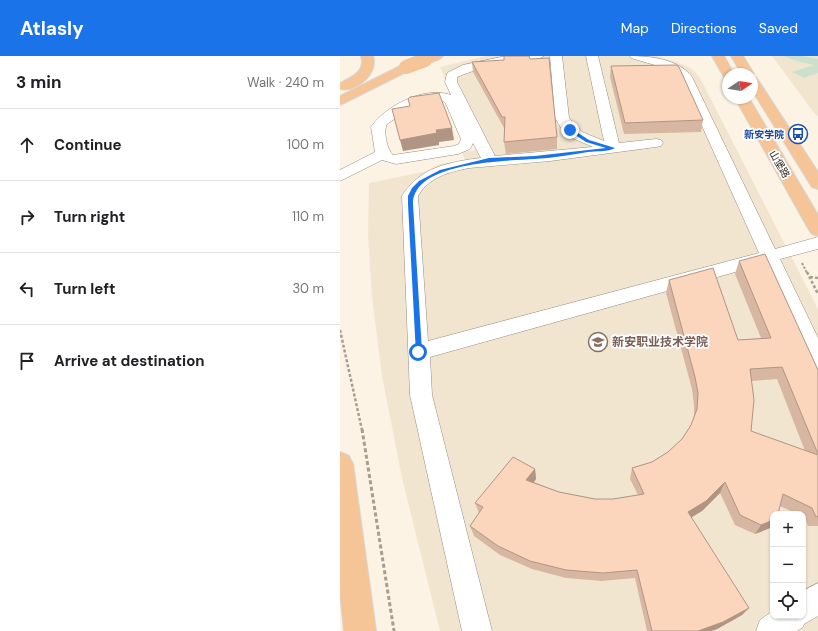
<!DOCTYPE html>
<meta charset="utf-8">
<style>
:root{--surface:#fff;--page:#f6f6f6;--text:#202124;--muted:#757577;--line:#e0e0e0;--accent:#1a73e8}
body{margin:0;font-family:"DM Sans","Noto Sans SC",sans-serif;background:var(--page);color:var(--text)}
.controls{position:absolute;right:12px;bottom:12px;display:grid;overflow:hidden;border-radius:8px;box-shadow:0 1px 3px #0004}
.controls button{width:36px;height:36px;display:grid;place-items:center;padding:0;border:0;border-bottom:1px solid var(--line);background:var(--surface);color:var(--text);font:20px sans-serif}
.compass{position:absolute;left:382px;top:12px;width:36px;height:36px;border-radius:50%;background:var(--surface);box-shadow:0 1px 3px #0004;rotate:78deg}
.stop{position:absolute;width:12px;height:12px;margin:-9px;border:3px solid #1a73e8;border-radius:50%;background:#fff}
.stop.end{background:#1a73e8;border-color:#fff;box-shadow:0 1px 4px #0008}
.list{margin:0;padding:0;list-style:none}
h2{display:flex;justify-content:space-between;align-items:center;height:52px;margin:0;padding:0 16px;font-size:17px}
h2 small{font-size:13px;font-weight:400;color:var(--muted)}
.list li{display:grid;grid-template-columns:26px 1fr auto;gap:12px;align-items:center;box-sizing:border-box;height:72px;padding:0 16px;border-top:1px solid var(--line)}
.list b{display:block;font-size:15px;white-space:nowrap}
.list em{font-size:13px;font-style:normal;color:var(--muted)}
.icon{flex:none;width:22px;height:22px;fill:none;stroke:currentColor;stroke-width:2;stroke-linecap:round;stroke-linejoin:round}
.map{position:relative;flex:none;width:478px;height:575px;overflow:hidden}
header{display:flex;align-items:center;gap:24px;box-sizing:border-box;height:56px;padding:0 20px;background:var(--accent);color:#fff}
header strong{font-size:19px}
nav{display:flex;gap:22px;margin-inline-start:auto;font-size:14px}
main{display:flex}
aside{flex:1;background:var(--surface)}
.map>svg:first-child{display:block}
.built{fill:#f2e5d0;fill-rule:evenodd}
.green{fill:#cce1cd}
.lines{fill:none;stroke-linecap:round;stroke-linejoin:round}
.minor-casing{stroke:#958d80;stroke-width:1}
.major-casing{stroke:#d7d7d6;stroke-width:2}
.path-far2{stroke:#a59e93;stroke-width:2;stroke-dasharray:2.5 1.5;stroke-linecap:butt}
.path-far1{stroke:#a59e93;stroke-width:2.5;stroke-dasharray:3 2;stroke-linecap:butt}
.path{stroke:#a59e93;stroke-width:3;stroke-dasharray:4 2.5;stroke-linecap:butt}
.minor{fill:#fff;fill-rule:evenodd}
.major{fill:#f5c497;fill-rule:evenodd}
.major-bridge-casing{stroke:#d7d7d6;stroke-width:14;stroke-linecap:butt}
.major-bridge{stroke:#f5c497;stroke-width:14}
.wall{fill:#d8b7a2;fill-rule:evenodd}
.shaded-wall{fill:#b09584}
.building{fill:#fbd5bc;stroke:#b09584}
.route{fill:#1a73e8}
.labels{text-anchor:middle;stroke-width:3.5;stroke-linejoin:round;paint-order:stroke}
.far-transit-label{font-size:10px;font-weight:bold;fill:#164399;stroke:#fff;text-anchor:end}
.far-street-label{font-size:10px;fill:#231f1a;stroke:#fff}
.education-label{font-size:12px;font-weight:bold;fill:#785e54;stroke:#fff;text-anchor:start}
</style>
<header>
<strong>Atlasly</strong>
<nav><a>Map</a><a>Directions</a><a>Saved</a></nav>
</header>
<main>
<aside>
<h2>3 min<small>Walk · 240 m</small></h2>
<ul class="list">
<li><svg class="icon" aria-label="ahead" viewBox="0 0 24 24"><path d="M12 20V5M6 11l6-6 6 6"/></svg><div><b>Continue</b></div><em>100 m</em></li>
<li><svg class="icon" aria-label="right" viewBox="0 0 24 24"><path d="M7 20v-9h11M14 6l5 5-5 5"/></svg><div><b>Turn right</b></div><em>110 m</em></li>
<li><svg class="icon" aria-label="left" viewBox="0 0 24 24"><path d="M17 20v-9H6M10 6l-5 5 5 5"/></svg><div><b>Turn left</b></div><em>30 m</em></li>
<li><svg class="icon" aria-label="arrive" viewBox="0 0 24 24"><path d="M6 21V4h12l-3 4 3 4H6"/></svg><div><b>Arrive at destination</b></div></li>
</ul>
</aside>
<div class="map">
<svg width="478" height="575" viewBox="0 0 478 575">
<rect width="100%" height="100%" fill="#fcf3e4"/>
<!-- built -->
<path class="built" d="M146 0H317L345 9 354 15 360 22 478 253V575H100L62 422 42 320 32 241 28 178 29 127 83 116 101 108 125 104 122 96 136 94 100 11ZM433 458H463V560H433Z
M432 0H478V60L475 58Z"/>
<!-- green -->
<path class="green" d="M443 0H462L478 3V17L464 22 452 16 474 9 460 6Z"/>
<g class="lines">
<!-- minor casing -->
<g class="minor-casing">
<path id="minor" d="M166 0H204L198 3 141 12 117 21V26L155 100 253 91 232 82 221 72 215 62 210 0H222L229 62 242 76 264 85 246 0H258L279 87 316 83 321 84 323 87 321 90 316 91 210 105 129 112C109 116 89 121 78 140L88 285 419 197 341 23 325 12 291 2 289 0C310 0 339 3 352 21L435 193 478 181V193L440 203 478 282V312L470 310 467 304 424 208 90 301 92 339 152 575H122L70 339 62 140C80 111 109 106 141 102L133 87 130 93 118 98 56 108 42 104 0 125V114L35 96 31 71C46 49 85 30 111 39L105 26 107 17 123 9ZM92 44 103 45 106 48 121 83 119 88 114 90 53 99C47 94 43 75 47 68L77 48Z
M478 527V560L464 568 463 571 457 575H416L420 564 433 555V560H463V535Z"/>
</g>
<!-- major casing -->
<g class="major-casing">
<path id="major" d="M21 0H33C39 16 17 37 0 33V27C12 21 26 15 21 0Z
M85 0H103C99 5 87 8 81 7L79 4Z
M372 0H384L394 18H388V22L384 21Z
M391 0H403L414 18 413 20 416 21 418 24 478 116V133L472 131 470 128 412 34V18H402Z
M66 7 70 8 72 11 70 14 0 49V40Z
M395 42H409L478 159V180L472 178 469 174Z
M0 396 9 400 13 408 36 575H4L0 537Z"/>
</g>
<!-- path-far2 -->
<path class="path-far2" d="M462 207 467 217"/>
<!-- path-far1 -->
<path class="path-far1" d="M467 216 478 238
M470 221 478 222
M0 274 22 374"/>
<!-- path -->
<path class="path" d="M22 373 54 575"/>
<!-- minor -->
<use href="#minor" class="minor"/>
<!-- major -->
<use href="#major" class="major"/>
<!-- major-bridge casing -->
<g class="major-bridge-casing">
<path id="major-bridge" d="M66 11 85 4"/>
</g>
<!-- major-bridge -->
<use href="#major-bridge" class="major-bridge"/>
</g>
<!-- wall -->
<path class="wall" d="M190 3 217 81V93L166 98 164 86 165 72H164L133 16 132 6Z
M271 10 363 64 361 76 284 78 270 21Z
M399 205 478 314V470H468L465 461H463V458H457L440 450 430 472 415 478 395 469 380 437 362 455 351 461 402 559 377 573 371 575H307L295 522 262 525 226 522 192 513 160 499 134 480 130 470 139 457 135 447 195 413 196 423 194 426 219 436 255 443H273L298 439 290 423 292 412 312 406 328 396 342 383 351 369 354 362V349L352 333 326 237 329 224 398 284 421 282 395 218ZM437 323 465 395 411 375 412 325Z"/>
<!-- shaded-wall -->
<path class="shaded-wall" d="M112 72 114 84 99 86V89L63 95 60 84 96 74Z
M195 413 196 423 188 434 186 424Z
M385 426 380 437 362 455 344 466 348 456Z
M433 464V467L430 472 415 478 421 469Z
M409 552 402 559 377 573 371 575H358Z"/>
<!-- building -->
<path class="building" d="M164 0H189L190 3 209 2 217 81 164 86 165 61H162L132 6 164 4Z
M336 9 339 11 363 64 285 67 271 10Z
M99 37 112 72 96 74 97 77 60 84 52 53 70 50 68 43 70 41Z
M425 198 478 314V398L442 311 410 313 414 344 411 375 478 399V460L476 461 472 452 443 438 438 458H433V464L421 469 400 459 385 426 366 445 348 456 409 552 383 566 358 575H312L297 514 263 517 226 514 190 505 158 490 130 470 143 451 135 447 173 401 195 413 186 424 219 436 255 443H273L304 438 292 412 312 406 328 396 342 383 351 369 357 353 358 337 355 321 329 224 373 212 398 284 431 282 399 205Z"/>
<!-- route -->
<path class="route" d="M229 73H232L249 84 275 92C268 96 256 95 248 96 230 99 212 102 194 103 164 105 73 106 73 148L82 296 78 298H76L68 148V140L72 132 79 125 100 114 149 102 195 100 266 92 246 86 229 75Z"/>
<!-- icons -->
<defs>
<g id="bus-ring" transform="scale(1)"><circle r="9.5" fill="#fff" stroke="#1a4fb4" stroke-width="1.5"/><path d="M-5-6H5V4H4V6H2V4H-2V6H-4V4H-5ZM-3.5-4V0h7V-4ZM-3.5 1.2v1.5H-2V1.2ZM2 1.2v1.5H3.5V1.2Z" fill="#1a4fb4"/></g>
<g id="university-ring" transform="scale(1)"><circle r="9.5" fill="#fff" stroke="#8d6e63" stroke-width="1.5"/><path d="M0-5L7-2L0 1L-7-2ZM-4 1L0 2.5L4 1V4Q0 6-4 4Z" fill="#8d6e63"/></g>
</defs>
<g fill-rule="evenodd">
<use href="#bus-ring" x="458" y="78"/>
<use href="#university-ring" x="258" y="286"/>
</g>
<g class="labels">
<!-- far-transit labels -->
<g class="far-transit-label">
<text x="444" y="82">新安学院</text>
</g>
<!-- far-street labels -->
<g class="far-street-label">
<text transform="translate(440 108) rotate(60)" y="4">山堡路</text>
</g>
<!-- education labels -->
<g class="education-label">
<text x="272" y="290">新安职业技术学院</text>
</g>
</g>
</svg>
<div class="controls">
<button>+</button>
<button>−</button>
<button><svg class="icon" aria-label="locate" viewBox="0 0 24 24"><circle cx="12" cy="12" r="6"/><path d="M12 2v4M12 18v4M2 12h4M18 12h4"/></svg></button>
</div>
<svg class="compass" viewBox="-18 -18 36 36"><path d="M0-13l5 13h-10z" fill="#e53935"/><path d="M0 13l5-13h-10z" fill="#757577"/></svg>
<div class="stop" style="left:78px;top:296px"></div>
<div class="stop end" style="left:230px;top:74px"></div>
</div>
</main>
